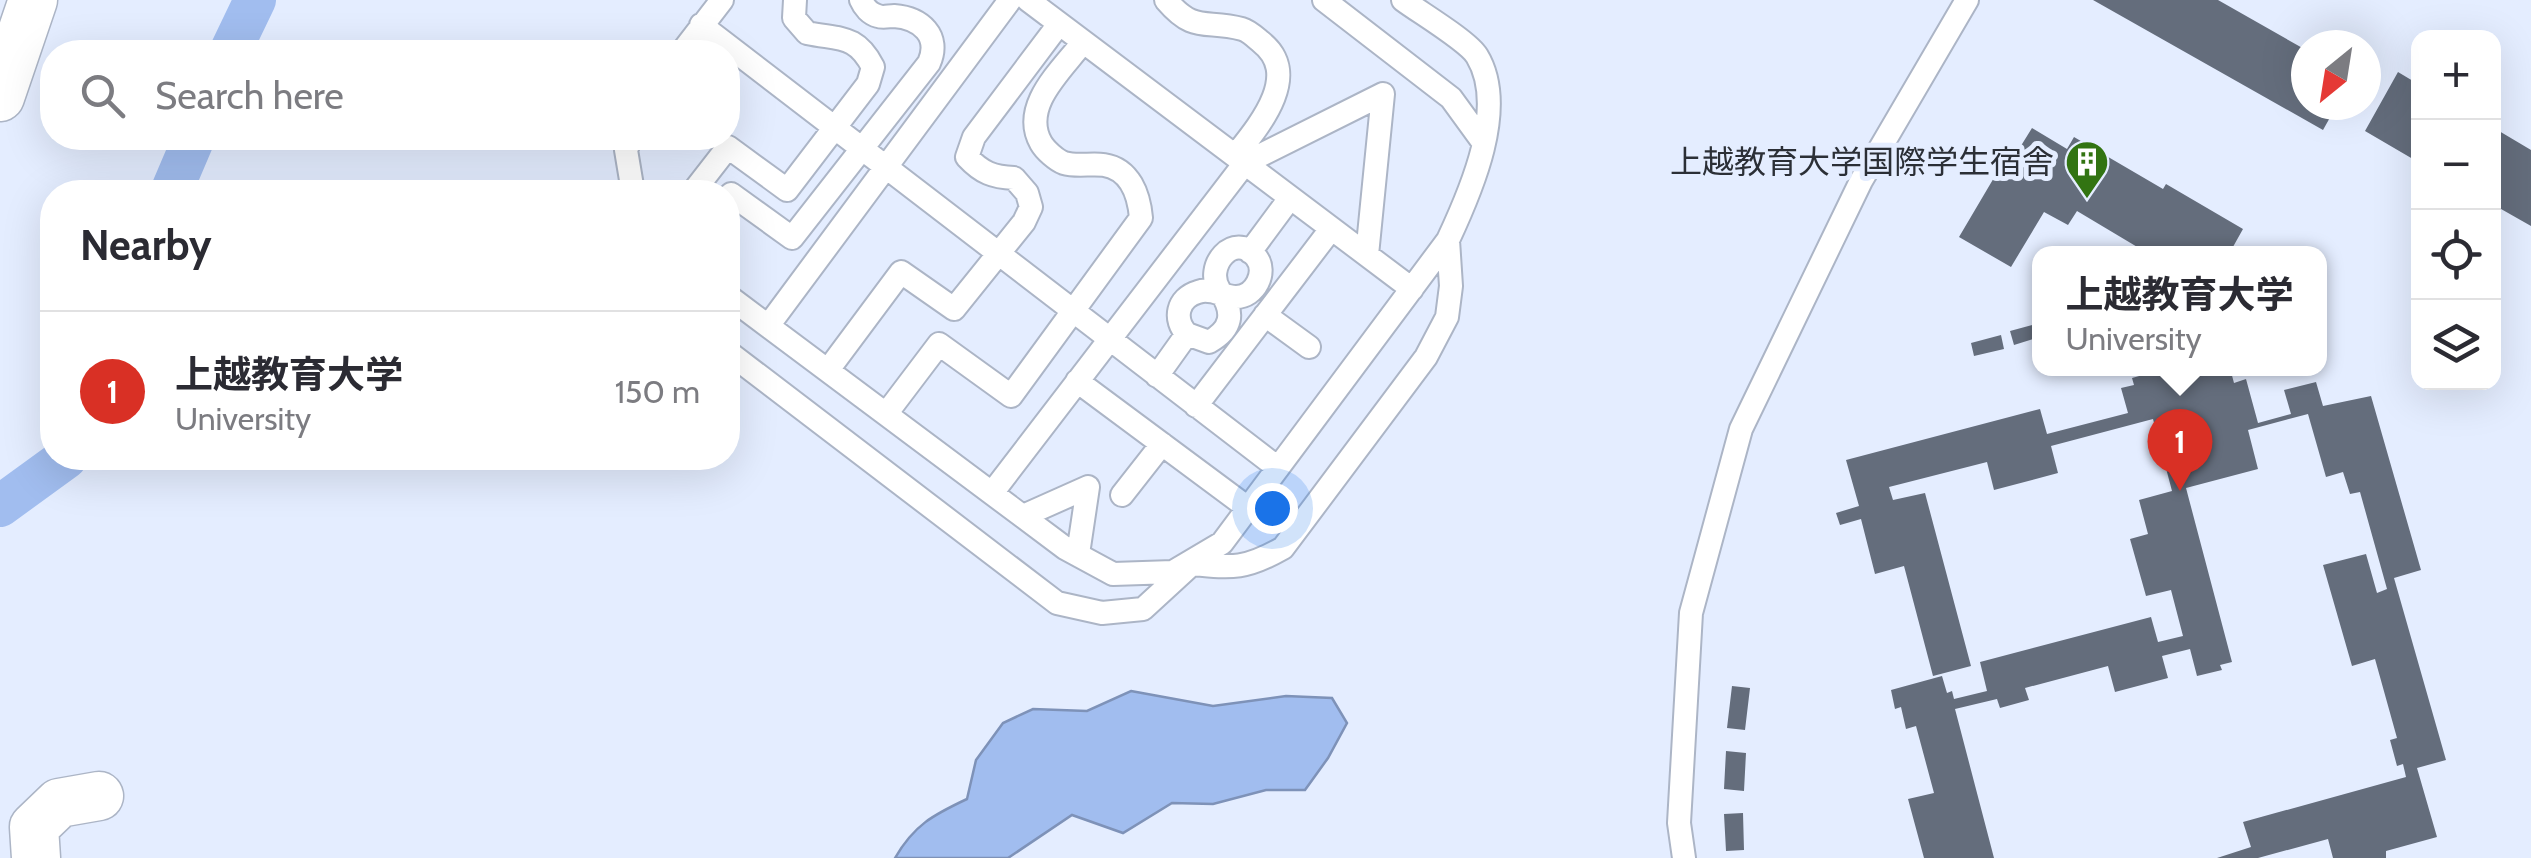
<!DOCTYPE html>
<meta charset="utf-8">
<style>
:root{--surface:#fff;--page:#f2f2f3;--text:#2b2b33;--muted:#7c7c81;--line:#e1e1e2;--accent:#d93025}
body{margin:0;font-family:Cabin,"Noto Sans JP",sans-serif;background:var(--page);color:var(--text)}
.controls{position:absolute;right:30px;top:30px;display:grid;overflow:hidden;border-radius:20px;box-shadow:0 10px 40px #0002}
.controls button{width:90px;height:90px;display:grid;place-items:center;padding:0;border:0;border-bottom:2px solid var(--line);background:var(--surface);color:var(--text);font:50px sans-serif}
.compass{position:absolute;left:2291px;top:30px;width:90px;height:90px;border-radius:50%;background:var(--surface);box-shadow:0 10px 40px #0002;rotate:210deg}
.you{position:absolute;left:1272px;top:508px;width:35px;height:35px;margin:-25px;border:8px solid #fff;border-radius:50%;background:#1a73e8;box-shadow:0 0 0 15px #1a73e833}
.badge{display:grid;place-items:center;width:65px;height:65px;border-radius:50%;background:var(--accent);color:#fff;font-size:32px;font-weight:700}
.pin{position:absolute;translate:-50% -82px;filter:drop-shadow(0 2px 5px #0008)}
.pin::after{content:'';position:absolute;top:52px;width:35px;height:30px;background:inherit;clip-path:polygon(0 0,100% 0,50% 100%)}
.popup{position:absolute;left:2032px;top:246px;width:295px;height:130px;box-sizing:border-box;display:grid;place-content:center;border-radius:20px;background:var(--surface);filter:drop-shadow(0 2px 8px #0005);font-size:32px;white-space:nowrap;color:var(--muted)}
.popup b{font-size:38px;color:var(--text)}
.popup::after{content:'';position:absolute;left:50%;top:100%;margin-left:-20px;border:20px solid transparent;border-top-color:var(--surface)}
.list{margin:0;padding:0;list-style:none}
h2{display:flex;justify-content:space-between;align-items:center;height:130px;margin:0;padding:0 40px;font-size:42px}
h2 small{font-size:32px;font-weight:400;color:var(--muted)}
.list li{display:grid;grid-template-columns:65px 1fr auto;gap:30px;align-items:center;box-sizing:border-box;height:160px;padding:0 40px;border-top:2px solid var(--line)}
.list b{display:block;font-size:38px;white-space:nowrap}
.list p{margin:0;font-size:32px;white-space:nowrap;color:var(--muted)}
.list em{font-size:32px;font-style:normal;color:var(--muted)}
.icon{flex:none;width:55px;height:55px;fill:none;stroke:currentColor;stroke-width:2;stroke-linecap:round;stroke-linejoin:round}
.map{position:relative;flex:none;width:2531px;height:858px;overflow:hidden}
.search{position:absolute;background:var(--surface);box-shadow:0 10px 40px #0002;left:40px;top:40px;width:700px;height:110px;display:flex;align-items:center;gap:25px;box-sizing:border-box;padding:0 35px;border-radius:40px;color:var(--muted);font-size:38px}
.panel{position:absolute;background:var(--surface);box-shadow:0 10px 40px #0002;left:40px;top:180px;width:700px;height:290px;border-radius:40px}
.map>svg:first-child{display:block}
.water{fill:#a1bdef;stroke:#7e92b8;stroke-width:2.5}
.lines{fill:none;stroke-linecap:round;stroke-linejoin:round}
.canal{stroke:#a1bdef;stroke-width:42}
.building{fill:#646d7c}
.lane-casing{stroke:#acb5c6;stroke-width:26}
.street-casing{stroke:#acb5c6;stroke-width:51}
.lane{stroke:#fff;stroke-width:22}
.street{stroke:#fff;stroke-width:48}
.labels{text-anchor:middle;stroke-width:10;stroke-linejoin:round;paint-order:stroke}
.poi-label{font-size:32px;fill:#2b2f36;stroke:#e4edff;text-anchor:end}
</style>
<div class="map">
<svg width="2531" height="858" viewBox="0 0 2531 858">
<rect width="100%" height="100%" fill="#e4edff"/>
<!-- water -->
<path class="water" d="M1131 691 1213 706 1286 696 1332 698 1347 723 1328 758 1305 790H1266L1213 804 1172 803 1123 833 1072 815 1008 858H895C914 825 933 815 967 799L976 760 1003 723 1033 709 1087 711Z"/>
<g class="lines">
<!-- canal -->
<path class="canal" d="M230 52 255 0
M171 192 194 138
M0 506 66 458"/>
</g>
<!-- building -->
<path class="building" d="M2093 0H2218L2306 50V105H2337L2323 130Z
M2398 72 2418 84V162L2365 131Z
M2032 128 2067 149 2074 137 2163 189 2166 184 2243 229 2229 254H2149L2077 211 2068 225 2044 212 2011 267 1959 237 2008 154 2014 157Z
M2494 128 2531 150V226L2494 205Z
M2040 323V337L2014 345 2010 331Z
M2001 335 2004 349 1974 356 1971 343Z
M2168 368H2230L2234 383 2246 379 2258 423 2291 414 2284 390 2316 382 2323 406 2371 396 2421 570 2394 578 2446 760 2417 768 2437 837 2386 851V858H2333L2328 839 2258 858H2217L2251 847 2243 822 2406 777 2403 764 2397 766 2390 740 2397 738 2375 659 2352 666 2323 565 2366 554 2377 593 2387 589 2360 492 2350 494 2343 472 2326 477 2308 414 2248 430 2258 469 2186 488 2232 662 2220 665 2222 670 2197 676 2190 649 2162 656 2168 678 2115 692 2108 666 2025 688 2029 700 2000 708 1997 699 1955 709 1994 858H1924L1908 799 1934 793 1916 726 1906 729 1901 707 1895 709 1891 690 1942 676 1947 693 1952 691 1954 699 1987 691 1980 662 2151 617 2158 642 2183 636 2171 590 2146 596 2130 539 2148 534 2139 500 2172 491 2153 419 2051 446 2058 473 1994 490 1987 462 1889 487 1893 500 1925 493 1971 666 1933 676 1904 566 1875 574 1861 519 1840 525 1836 513 1859 506 1846 460 2040 409 2047 434 2128 413 2121 388 2134 385 2132 378Z
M1732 686 1750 688 1745 730 1727 728Z
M1726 751 1746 753 1744 791 1724 789Z
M1743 813 1744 850 1726 851 1724 814Z"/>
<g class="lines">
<!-- lane casing -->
<g class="lane-casing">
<path id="lane" d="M1028 0 1412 289
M1166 0C1195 34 1205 19 1242 29 1249 31 1255 37 1261 42 1303 75 1258 127 1235 156
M1324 0 1451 98 1483 142
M701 25 1278 468
M682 52 722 0
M631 138 626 150 633 192
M693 192 728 147 787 190 868 84 873 67C856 34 840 40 807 33L794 18 795 0
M728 198 731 194 792 238 929 63C941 36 921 18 894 16 889 16 883 18 878 16 870 14 864 7 861 0
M1250 252 1290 198
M728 296 1065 548 1113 574 1173 572 1222 543 1448 240C1471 191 1508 107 1477 56 1468 41 1419 12 1403 0
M1265 315 1309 347
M768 326 1010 0
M728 352 1057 603 1102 613 1143 609 1192 564C1234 568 1246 569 1283 548L1426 357 1447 317 1451 286 1448 240
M828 370 901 272 954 309 1024 222 1031 207 1027 193 1014 178C993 177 982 173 967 157L974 137 1059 24
M1157 376 1187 334C1173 320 1177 298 1198 292 1211 287 1223 297 1236 297 1255 297 1268 272 1256 257 1234 230 1203 267 1220 291 1235 313 1232 329 1209 342L1187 334
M1077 381 1248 508
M1196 406 1331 229
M886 414 939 344 1011 396 1141 218C1139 195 1130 169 1104 165 1091 163 1077 167 1064 163 1056 160 1045 150 1041 143 1020 106 1062 70 1083 42
M992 493 1245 163 1383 94 1367 255
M1122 495 1162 444
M1023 516 1088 487 1078 554
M1684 858 1679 823 1691 613 1741 429 1861 181 1967 0"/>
</g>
<!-- street casing -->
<g class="street-casing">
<path id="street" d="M0 97 33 0
M36 858 34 827 59 803 99 796"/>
</g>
<!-- lane -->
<use href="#lane" class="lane"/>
<!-- street -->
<use href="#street" class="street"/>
</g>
<!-- icons -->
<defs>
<g id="building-pin" transform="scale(2.25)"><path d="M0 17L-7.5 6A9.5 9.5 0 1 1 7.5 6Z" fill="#327412" stroke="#e4edff"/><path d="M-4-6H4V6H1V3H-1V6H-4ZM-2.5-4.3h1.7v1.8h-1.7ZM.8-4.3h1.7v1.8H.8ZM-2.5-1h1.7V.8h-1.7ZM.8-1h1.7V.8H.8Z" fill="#fff"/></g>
</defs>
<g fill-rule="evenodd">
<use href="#building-pin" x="2087" y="162"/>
</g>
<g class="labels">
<!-- poi labels -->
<g class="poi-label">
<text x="2054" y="173">上越教育大学国際学生宿舎</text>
</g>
</g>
</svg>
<div class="controls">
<button>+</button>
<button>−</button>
<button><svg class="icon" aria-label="locate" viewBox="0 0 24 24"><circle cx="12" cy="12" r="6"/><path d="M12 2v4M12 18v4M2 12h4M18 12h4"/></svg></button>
<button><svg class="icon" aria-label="layers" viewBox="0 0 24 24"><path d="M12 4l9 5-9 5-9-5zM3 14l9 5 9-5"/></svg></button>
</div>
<svg class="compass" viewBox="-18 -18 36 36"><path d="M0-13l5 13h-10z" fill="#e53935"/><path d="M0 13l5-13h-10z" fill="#7c7c81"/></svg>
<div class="you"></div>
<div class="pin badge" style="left:2180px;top:491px">1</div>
<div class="popup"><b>上越教育大学</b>University</div>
<div class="search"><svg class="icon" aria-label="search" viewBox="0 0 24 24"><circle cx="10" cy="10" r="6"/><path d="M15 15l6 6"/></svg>Search here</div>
<section class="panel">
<h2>Nearby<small></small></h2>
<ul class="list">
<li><span class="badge">1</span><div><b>上越教育大学</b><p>University</p></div><em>150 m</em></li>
</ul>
</section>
</div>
